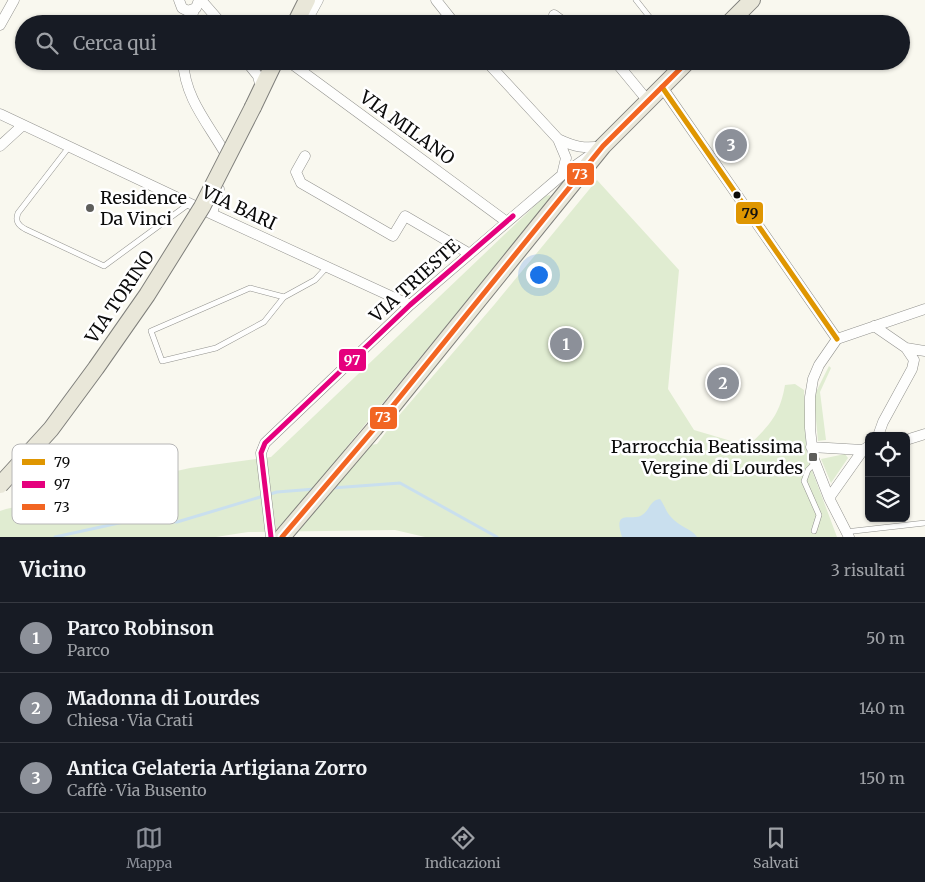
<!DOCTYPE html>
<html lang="it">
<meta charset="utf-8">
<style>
:root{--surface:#171b24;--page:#20242c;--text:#f1f3f6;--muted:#9ea1a6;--line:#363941;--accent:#8c9099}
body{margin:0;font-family:Merriweather,serif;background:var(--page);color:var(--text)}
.controls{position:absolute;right:15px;bottom:15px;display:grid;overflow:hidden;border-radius:8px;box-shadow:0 1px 4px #0004}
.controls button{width:45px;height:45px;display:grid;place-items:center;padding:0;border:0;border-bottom:1px solid var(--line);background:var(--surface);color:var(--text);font:25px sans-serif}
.you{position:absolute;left:538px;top:274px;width:18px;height:18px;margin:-12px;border:4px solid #fff;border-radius:50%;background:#1a73e8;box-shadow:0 0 0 8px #1a73e833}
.badge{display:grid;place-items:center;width:32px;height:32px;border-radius:50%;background:var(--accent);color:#fff;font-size:16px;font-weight:700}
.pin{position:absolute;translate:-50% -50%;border:2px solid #fff;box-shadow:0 1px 5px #0006}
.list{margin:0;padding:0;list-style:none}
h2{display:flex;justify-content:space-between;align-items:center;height:65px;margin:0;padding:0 20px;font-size:21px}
h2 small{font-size:16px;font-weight:400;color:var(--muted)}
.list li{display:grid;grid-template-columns:32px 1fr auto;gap:15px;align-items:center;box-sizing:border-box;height:70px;padding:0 20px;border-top:1px solid var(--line)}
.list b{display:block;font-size:19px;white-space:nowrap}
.list p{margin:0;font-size:16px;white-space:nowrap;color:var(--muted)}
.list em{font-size:16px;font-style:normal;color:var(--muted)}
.icon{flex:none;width:28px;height:28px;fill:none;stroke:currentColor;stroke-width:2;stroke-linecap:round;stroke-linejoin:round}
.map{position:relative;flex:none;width:925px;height:537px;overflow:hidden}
.search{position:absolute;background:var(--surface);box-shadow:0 1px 4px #0004;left:15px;right:15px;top:15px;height:55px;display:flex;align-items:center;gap:12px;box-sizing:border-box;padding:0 18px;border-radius:28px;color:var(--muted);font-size:19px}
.sheet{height:275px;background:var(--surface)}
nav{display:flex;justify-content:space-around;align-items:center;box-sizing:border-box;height:70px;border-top:1px solid var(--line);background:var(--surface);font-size:14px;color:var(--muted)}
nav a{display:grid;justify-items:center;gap:2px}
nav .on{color:var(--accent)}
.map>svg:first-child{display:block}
.green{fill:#e0ecd1}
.water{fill:#c9dfee}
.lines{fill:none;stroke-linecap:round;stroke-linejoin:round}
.stream{stroke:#c9dfee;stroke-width:3}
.lane-casing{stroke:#92928e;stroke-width:6}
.street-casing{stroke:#92928e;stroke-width:11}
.primary-casing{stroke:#7f7f7b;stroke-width:18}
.lane{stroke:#fefefd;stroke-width:5}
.street{stroke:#fefefd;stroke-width:10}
.primary{stroke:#e9e7d9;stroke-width:16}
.primary-bridge-casing{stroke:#7f7f7b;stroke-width:18;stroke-linecap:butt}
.primary-bridge{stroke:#e9e7d9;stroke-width:16}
.bus-1-casing{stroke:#fff;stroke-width:9}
.bus-2-casing{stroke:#fff;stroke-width:9}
.bus-3-casing{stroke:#fff;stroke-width:9}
.bus-1{stroke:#df9601;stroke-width:5}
.bus-2{stroke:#e5007d;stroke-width:5}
.bus-3{stroke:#f26522;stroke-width:5}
.bus-dot{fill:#0b0b0b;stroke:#fff;stroke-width:2}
.poi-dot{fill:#5e5e5b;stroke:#fff;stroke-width:2}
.labels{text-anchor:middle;stroke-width:5;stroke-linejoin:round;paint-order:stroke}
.street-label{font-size:18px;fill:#0b0b0b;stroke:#fff}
.poi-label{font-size:18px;fill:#0b0b0b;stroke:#fff;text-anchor:start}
.key{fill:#fff;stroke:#b6b6b6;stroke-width:1}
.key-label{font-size:14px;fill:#0b0b0b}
.line-badge{stroke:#fff;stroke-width:2}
.badge-label{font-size:14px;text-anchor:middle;font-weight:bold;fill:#fff}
.pale-badge-label{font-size:14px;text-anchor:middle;font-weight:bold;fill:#111}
</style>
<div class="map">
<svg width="925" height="537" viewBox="0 0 925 537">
<rect width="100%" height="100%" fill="#f9f8ef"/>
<!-- green -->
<path class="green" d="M597 180 679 270 668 389 694 430 748 446C769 426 780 415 785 385L795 384 804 390 807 457 837 537H425L395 530 248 532 216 537H0V511L6 509 190 468 271 457 545 196 550 195 551 198 345 449 377 444 395 420 494 305Z
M829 366 831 368 820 392 826 440 818 441 814 399 816 392Z
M845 454 848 458 831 483 821 459Z"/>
<!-- water -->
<path class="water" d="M660 499C664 504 666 512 671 517 678 526 692 529 697 537H622C612 507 633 522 642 515 650 510 650 500 660 499Z"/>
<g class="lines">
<!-- stream -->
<path class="stream" d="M332 488 400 483 497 537
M55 537 128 521 177 522 277 492 315 489"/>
<!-- lane casing -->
<g class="lane-casing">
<path id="lane" d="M636 0 655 24
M69 147 18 213C15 221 18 225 25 229L104 266 190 203
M284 297 264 322 216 348 162 361 151 331 250 288 284 297 315 280 327 267
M814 531 819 515 804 481 808 470 815 463
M845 532 925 523"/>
</g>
<!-- street casing -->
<g class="street-casing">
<path id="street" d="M179 0 182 8 188 11 196 8 199 0
M201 0 222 24
M436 0 455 24
M554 15 566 24
M189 24 194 10
M305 24 318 0
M0 25 14 0
M183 61C185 98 207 122 225 153L227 161
M246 61 258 76 261 88
M256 61 274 63
M288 61 507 222
M486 61 558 139C575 147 584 149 603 146
M615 61 648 101
M662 87 837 339
M0 114 212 214 410 305
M558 139 566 158 562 175
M0 146 23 125
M305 156 296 172 301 183 393 236 405 216 470 254
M212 214 219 189
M874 326 906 348 914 360 912 369 883 422 878 436
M906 348 925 351
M906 440 925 434
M811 447 863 450 869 446
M829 498 863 450
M271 537 261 453 265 443 410 305 562 175 589 156
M849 537 829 498 813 457 810 428V397L813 379 819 365 837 339 925 309"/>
</g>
<!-- primary casing -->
<g class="primary-casing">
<path id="primary" d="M295 24 307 0
M728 24 752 0
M253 107 275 61
M282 537 374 429 603 146 688 61"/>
</g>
<!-- lane -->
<use href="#lane" class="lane"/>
<!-- street -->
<use href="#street" class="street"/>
<!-- primary -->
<use href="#primary" class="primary"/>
<!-- primary-bridge casing -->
<g class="primary-bridge-casing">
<path id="primary-bridge" d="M0 485 51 429 96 368 147 295 202 207 253 107"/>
</g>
<!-- primary-bridge -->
<use href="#primary-bridge" class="primary-bridge"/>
<!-- bus-1 casing -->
<g class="bus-1-casing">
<path id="bus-1" d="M662 87 837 339"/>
</g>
<!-- bus-2 casing -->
<g class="bus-2-casing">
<path id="bus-2" d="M271 537 261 453 265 443 410 305 513 216"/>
</g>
<!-- bus-3 casing -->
<g class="bus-3-casing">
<path id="bus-3" d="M282 537 374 429 603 146 688 61"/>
</g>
<!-- bus-1 -->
<use href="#bus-1" class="bus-1"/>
<!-- bus-2 -->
<use href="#bus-2" class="bus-2"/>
<!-- bus-3 -->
<use href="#bus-3" class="bus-3"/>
</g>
<!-- markers -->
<circle class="bus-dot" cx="737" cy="195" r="4.5"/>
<g class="poi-dot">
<circle cx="90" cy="208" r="5"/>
<rect x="808" y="452" width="10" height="10" rx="2.5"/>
</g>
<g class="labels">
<!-- street labels -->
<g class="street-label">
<text transform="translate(407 128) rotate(36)" y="6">VIA MILANO</text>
<text transform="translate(239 208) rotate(25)" y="6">VIA BARI</text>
<text transform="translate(415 281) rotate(-42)" y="6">VIA TRIESTE</text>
<text transform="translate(120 297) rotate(-56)" y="6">VIA TORINO</text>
</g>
<!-- poi labels -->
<g class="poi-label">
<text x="100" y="204">Residence<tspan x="100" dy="21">Da Vinci</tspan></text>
<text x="803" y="453" text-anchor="end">Parrocchia Beatissima<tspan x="803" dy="21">Vergine di Lourdes</tspan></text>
</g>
</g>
<!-- legend -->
<rect x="12" y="444" width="166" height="80" rx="8" class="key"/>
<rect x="22" y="459" width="23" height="6" fill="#df9601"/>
<rect x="22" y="481" width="23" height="7" fill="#e5007d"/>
<rect x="22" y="504" width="23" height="6" fill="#f26522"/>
<g class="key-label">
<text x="54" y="467">79</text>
<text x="54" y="489">97</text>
<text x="54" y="512">73</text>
</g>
<g class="line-badge">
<rect x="566" y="162" width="29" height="24" rx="5" fill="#f26522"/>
<rect x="735" y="201" width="29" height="24" rx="5" fill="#df9601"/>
<rect x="338" y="348" width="29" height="24" rx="5" fill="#e5007d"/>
<rect x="369" y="406" width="29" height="24" rx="5" fill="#f26522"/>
</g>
<g class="badge-label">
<text x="580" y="179">73</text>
<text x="352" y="365">97</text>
<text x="383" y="422">73</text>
</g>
<g class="pale-badge-label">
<text x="750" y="218">79</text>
</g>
</svg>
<div class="controls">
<button><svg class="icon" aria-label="locate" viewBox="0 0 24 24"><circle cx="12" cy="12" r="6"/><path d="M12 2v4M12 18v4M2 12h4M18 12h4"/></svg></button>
<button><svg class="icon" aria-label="layers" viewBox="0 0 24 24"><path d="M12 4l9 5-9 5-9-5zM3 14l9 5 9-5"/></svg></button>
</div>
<div class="you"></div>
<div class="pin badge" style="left:566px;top:344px">1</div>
<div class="pin badge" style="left:723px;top:383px">2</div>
<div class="pin badge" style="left:731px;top:145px">3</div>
<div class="search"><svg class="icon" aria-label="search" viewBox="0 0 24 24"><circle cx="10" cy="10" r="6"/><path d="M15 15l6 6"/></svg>Cerca qui</div>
</div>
<section class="sheet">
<h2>Vicino<small>3 risultati</small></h2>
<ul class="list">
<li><span class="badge">1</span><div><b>Parco Robinson</b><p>Parco</p></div><em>50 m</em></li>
<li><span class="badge">2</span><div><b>Madonna di Lourdes</b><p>Chiesa · Via Crati</p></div><em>140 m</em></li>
<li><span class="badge">3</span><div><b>Antica Gelateria Artigiana Zorro</b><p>Caffè · Via Busento</p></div><em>150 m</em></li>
</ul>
</section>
<nav>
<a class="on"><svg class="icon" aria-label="map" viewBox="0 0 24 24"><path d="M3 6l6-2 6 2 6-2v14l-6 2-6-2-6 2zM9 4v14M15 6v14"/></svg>Mappa</a>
<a><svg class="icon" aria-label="directions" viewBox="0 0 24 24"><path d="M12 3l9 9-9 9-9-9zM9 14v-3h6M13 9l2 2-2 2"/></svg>Indicazioni</a>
<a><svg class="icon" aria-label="saved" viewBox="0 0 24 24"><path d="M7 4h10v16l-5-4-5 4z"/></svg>Salvati</a>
</nav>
